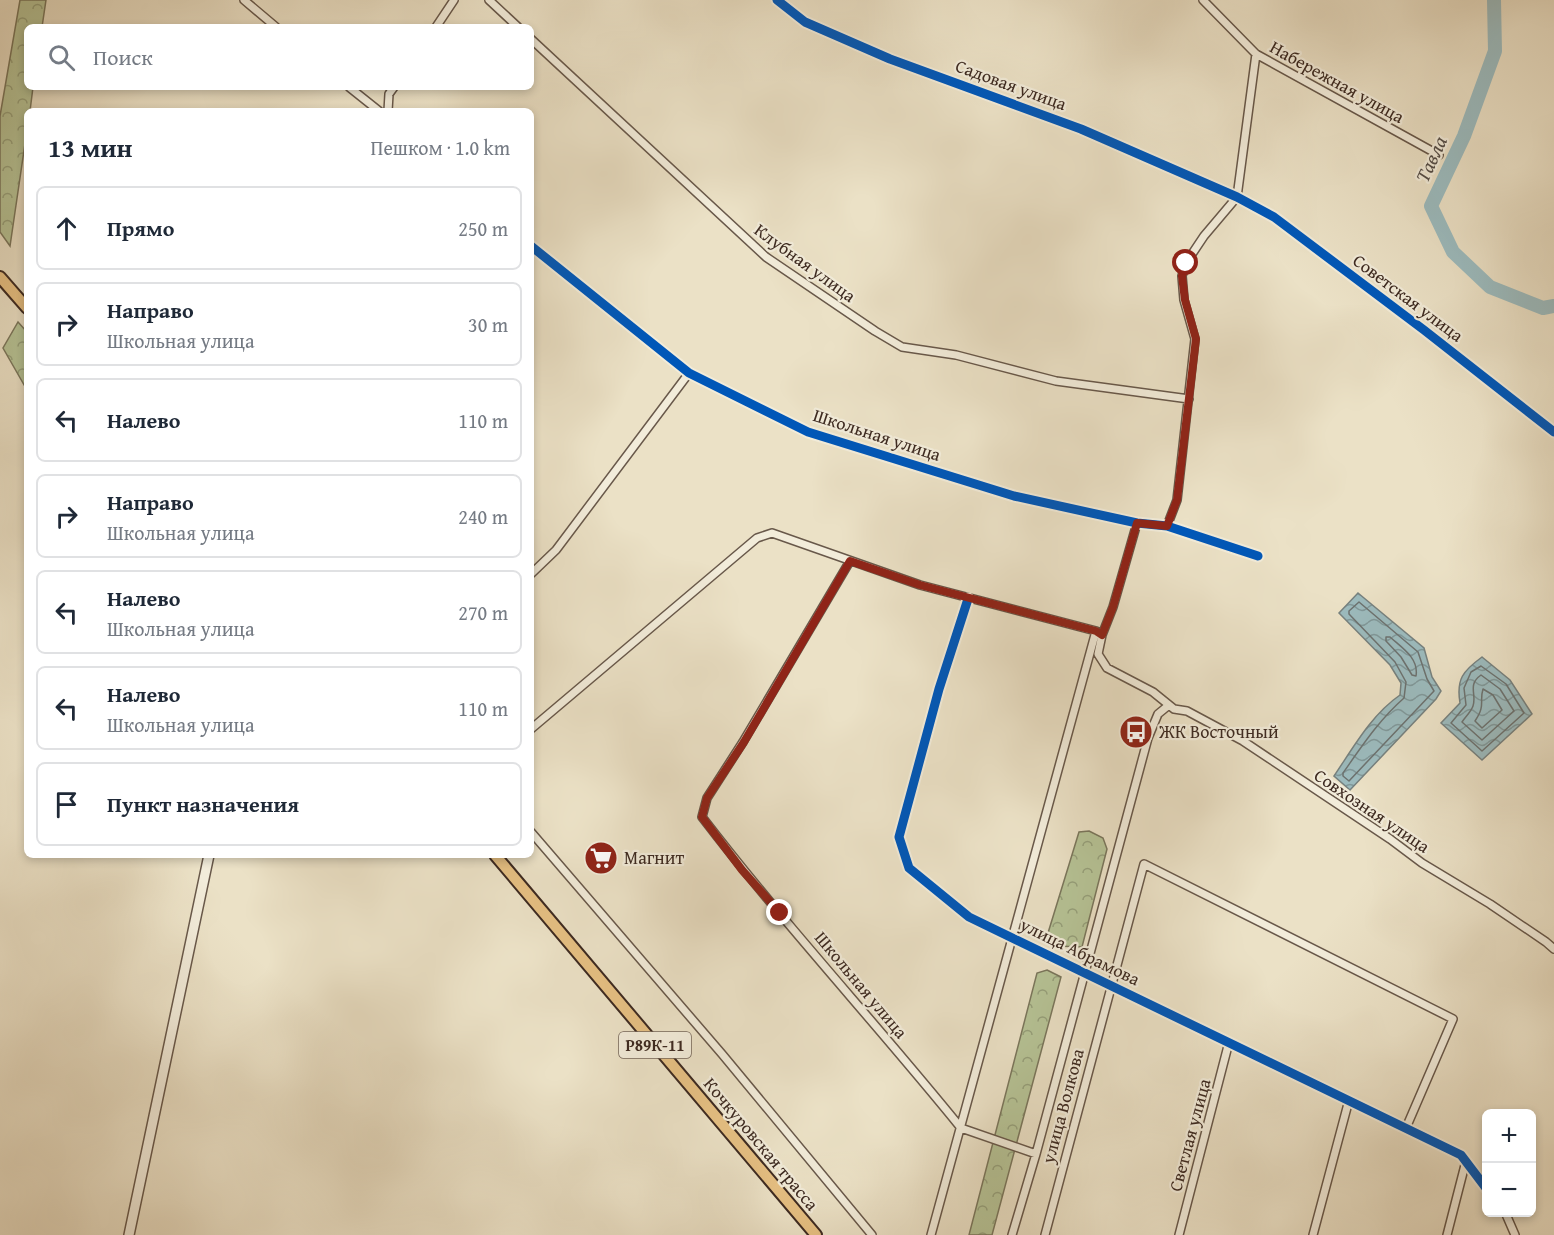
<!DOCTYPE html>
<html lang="ru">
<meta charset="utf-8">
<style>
:root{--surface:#fff;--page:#f2f2f3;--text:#1f2937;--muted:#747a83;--line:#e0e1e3}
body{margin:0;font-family:"Gentium Book Plus",serif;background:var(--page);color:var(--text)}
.controls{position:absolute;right:18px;bottom:18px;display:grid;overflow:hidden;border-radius:9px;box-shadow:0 3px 9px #0003}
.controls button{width:54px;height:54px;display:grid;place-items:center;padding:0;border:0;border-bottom:2px solid var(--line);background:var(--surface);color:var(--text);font:30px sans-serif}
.stop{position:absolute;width:18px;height:18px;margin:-14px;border:4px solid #8f2418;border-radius:50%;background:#fff}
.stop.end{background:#8f2418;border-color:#fff;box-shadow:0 2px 6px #0008}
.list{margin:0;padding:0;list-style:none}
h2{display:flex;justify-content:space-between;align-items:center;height:78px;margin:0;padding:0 24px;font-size:26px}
h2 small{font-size:20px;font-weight:400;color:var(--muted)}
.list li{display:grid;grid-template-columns:39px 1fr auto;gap:18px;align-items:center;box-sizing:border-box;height:84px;margin:0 12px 12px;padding:0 12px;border:2px solid var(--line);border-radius:9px}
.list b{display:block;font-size:22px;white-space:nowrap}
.list p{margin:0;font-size:20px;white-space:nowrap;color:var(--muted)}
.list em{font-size:20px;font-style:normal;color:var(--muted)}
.icon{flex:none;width:33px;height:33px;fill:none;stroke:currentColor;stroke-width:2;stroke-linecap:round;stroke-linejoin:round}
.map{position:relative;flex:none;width:1554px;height:1235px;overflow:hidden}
.search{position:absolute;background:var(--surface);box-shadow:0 3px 9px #0003;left:24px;top:24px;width:510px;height:66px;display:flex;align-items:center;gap:15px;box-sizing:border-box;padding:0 21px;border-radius:9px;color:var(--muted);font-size:22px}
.panel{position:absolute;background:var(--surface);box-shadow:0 3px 9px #0003;left:24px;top:108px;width:510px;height:750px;border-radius:9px}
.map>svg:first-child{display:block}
.forest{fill:url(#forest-crowns);stroke:#7a765c;stroke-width:1.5}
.water{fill:url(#water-waves);stroke:#76817f;stroke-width:1.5}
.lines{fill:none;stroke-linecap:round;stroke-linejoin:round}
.shore{stroke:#6c7270;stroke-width:1.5}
.river{stroke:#9cbbbe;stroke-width:14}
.minor-casing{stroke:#68584a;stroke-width:10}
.tertiary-casing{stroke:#68584a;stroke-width:12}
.primary-casing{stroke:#3d2a21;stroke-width:14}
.minor{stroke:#f2ecda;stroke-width:7}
.tertiary{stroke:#f2ecda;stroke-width:9}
.primary{stroke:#e6c083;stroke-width:10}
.cycleway-casing{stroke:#f2ecda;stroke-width:13}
.cycleway{stroke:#0057b8;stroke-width:9}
.route{stroke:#8f2418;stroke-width:8}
.labels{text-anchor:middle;stroke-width:4.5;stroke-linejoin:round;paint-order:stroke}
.shield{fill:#f2ecda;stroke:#736458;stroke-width:1.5}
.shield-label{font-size:16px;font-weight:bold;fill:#3d2a21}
.street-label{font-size:18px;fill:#3d2a21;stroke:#f2ecda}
.poi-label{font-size:18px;fill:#3d2a21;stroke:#f2ecda;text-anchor:start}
.water-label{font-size:20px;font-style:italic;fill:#554e48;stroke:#f2ecda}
</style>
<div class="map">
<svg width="1554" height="1235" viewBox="0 0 1554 1235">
<defs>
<pattern id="forest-crowns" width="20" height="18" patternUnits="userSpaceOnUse" patternTransform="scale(1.5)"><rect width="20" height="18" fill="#b6c396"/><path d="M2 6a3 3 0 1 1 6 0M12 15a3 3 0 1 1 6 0" fill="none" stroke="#959f7a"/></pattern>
<pattern id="water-waves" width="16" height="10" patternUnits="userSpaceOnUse" patternTransform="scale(1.5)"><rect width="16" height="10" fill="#9cbbbe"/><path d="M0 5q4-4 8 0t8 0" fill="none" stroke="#80989a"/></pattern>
</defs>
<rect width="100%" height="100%" fill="#ebe1c6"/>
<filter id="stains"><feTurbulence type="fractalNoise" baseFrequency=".00333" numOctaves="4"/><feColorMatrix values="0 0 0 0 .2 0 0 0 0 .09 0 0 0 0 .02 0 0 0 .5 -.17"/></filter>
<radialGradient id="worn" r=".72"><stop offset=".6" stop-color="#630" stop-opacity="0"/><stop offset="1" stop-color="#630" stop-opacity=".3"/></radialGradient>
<!-- forest -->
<path class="forest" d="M20 0H46L42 27H27V87H33L30 111H27V130L10 246 0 232V116Z
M18 322 27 332V390L3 348Z
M1089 831 1103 838 1107 849 1082 947 1056 946 1048 933 1079 832Z
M1047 970 1061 977 992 1235H969L1037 973Z"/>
<!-- water -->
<path class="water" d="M1358 593 1424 648 1432 677 1441 691 1436 699 1350 790 1334 776C1353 748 1371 715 1400 695L1401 683 1390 665 1339 613Z
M1482 657 1510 680 1532 714 1482 760 1441 723 1460 703C1456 679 1463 671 1482 657Z"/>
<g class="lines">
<!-- shore -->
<path class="shore" d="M1359 602 1418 652 1427 679 1434 691 1349 781 1343 776V773C1362 746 1379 720 1404 698L1406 682 1395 662 1349 614V611Z
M1386 637H1390C1402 648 1419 658 1416 676L1412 675 1401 657 1386 641Z
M1481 666 1506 684 1524 713 1482 751 1451 723 1466 705 1464 688 1471 672Z
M1481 675 1500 689 1514 711 1482 740 1462 722C1465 717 1471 712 1473 706 1477 694 1467 685 1481 675Z
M1483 689 1493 695 1502 710 1482 728 1475 721C1486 705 1479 702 1483 689Z"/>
<!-- river -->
<path class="river" d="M1494 0 1495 51 1464 136 1431 206 1453 252 1490 287 1543 308 1554 306"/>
<!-- minor casing -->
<g class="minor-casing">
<path id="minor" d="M244 0 276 27
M489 0 518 27
M777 0 805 22 890 59 1081 129 1237 197 1274 217 1424 330 1554 432
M1203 0 1256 54 1439 155
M436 27 454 0
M531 39 766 257 875 331 902 347 956 355 1056 381 1189 399
M349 87 379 111
M388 111 389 94 394 87
M531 246 689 373 808 432 1014 496 1137 523 1167 526 1258 556
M1167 526 1177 500 1195 339 1184 300 1182 276 1186 263 1204 236 1237 197 1256 54
M850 561 743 742 707 798 702 817C784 924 876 1023 961 1128
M531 574 556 550 689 373
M968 599 939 689 899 837 909 868 969 917 1461 1155 1486 1188
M1096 631 1102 635 1098 654 1107 668 1153 692 1174 709 1187 711 1243 741 1390 839 1422 863 1490 904 1546 942 1554 949
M1102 635 1113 607 1137 523
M531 729 757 538 772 533 920 585 1096 631
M531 832 722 1054 872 1235
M961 1128 1036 1154
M1505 1212 1515 1235
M931 1235 1096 631
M1012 1235 1036 1154 1148 738 1158 714 1169 705
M1045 1235 1144 864 1453 1019 1406 1128
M1179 1235 1229 1042
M1313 1235 1349 1100
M1447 1235 1466 1161"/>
</g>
<!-- tertiary casing -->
<g class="tertiary-casing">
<path id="tertiary" d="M129 1235 209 855"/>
</g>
<!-- primary casing -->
<g class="primary-casing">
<path id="primary" d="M0 277 27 308
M495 855 816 1235"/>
</g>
<!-- minor -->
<use href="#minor" class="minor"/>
<!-- tertiary -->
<use href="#tertiary" class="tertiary"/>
<!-- primary -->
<use href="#primary" class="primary"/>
<!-- cycleway casing -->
<g class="cycleway-casing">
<path id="cycleway" d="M777 0 805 22 890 59 1081 129 1237 197 1274 217 1424 330 1554 432
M531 246 689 373 808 432 1014 496 1137 523 1167 526 1258 556
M968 599 939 689 899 837 909 868 969 917 1461 1155 1486 1188"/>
</g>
<!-- cycleway -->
<use href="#cycleway" class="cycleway"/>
</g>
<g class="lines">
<!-- route -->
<path class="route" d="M780 913 742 870 702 817 707 798 744 742 850 561 920 585 1096 631 1102 635 1113 607 1137 523 1167 526 1177 500 1196 339 1185 300 1182 276 1186 263"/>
</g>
<!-- icons -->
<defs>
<g id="bus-disc" transform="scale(1.725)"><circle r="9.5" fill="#8f2418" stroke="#f2ecda"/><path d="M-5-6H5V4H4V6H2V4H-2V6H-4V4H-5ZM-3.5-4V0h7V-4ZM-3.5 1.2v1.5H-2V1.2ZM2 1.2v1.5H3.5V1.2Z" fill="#fff"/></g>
<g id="supermarket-disc" transform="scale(1.725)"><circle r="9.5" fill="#8f2418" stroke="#f2ecda"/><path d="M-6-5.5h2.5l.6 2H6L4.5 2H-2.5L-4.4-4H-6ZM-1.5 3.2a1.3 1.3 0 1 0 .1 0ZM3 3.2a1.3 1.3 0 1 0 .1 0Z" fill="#fff"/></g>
</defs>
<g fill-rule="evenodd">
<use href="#bus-disc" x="1136" y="732"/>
<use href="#supermarket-disc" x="601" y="858"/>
</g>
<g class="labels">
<!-- shield labels -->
<rect class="shield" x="619" y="1032" width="72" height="26" rx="4.5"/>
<g class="shield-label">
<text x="655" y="1051">Р89К-11</text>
</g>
<!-- street labels -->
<g class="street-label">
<text transform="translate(1337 82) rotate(29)" y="6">Набережная улица</text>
<text transform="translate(1011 85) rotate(20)" y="6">Садовая улица</text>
<text transform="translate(805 263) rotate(36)" y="6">Клубная улица</text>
<text transform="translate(1408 298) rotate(37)" y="6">Советская улица</text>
<text transform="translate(877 435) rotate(18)" y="6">Школьная улица</text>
<text transform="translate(1372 811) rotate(34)" y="6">Совхозная улица</text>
<text transform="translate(1080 952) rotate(26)" y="6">улица Абрамова</text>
<text transform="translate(861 985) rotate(50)" y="6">Школьная улица</text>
<text transform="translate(1063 1106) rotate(-75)" y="6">улица Волкова</text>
<text transform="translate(1190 1135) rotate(-75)" y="6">Светлая улица</text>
<text transform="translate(761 1144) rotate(50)" y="6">Кочкуровская трасса</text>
</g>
<!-- poi labels -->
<g class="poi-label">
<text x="1159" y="738">ЖК Восточный</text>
<text x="624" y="864">Магнит</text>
</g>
<!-- water labels -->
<g class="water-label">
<text transform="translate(1431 159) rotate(-65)" y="7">Тавла</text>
</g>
</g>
<rect width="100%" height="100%" filter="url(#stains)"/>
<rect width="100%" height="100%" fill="url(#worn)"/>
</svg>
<div class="controls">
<button>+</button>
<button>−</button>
</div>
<div class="stop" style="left:1186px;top:263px"></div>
<div class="stop end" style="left:780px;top:913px"></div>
<div class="search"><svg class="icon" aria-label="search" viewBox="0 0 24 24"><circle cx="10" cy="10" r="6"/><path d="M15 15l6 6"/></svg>Поиск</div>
<section class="panel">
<h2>13 мин<small>Пешком · 1.0 km</small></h2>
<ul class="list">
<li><svg class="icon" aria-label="ahead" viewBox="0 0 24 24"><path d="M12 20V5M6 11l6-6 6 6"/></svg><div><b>Прямо</b></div><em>250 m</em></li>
<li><svg class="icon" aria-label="right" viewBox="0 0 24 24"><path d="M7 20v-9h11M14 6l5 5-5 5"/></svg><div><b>Направо</b><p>Школьная улица</p></div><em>30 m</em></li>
<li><svg class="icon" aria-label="left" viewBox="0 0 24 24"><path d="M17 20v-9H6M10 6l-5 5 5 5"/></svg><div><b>Налево</b></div><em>110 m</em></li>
<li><svg class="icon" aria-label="right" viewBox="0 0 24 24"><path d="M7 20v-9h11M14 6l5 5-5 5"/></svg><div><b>Направо</b><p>Школьная улица</p></div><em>240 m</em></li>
<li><svg class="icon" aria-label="left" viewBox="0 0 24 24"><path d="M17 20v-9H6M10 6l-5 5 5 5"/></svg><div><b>Налево</b><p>Школьная улица</p></div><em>270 m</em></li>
<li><svg class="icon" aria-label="left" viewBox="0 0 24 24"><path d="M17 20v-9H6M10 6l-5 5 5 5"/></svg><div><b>Налево</b><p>Школьная улица</p></div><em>110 m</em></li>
<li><svg class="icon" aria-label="arrive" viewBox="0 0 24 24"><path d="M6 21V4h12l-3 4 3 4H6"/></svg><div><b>Пункт назначения</b></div></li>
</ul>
</section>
</div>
